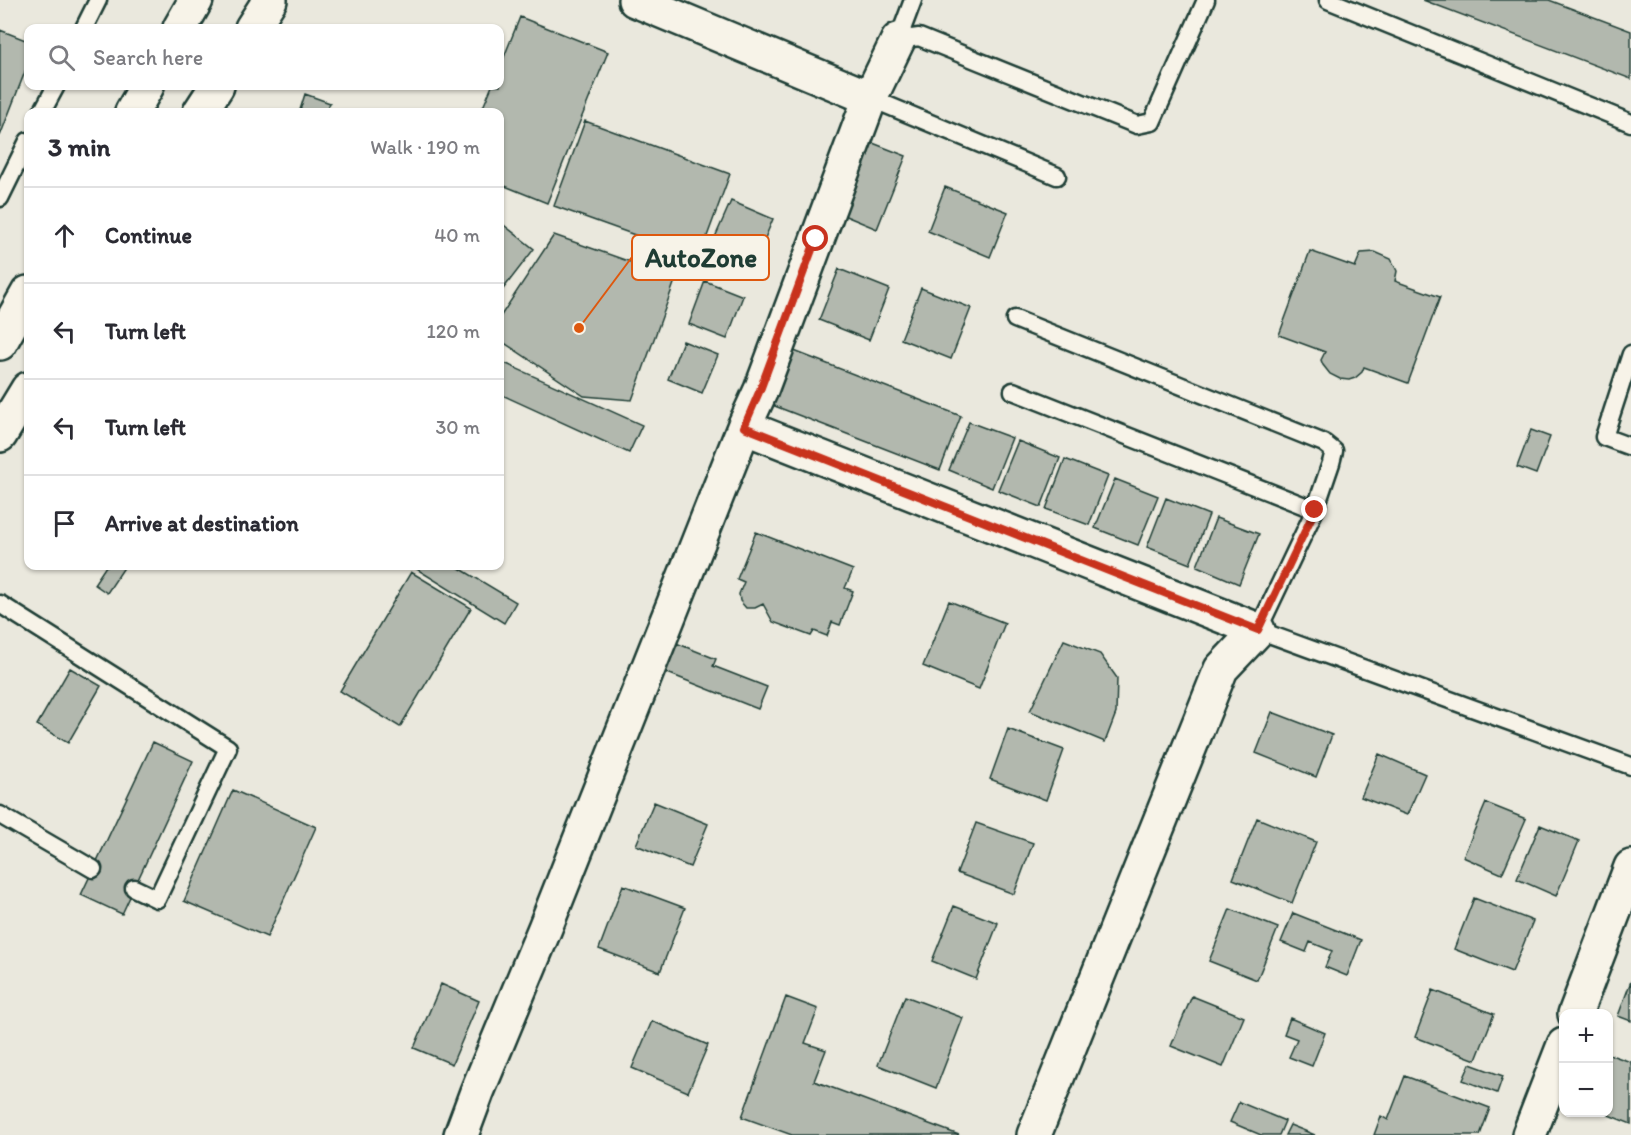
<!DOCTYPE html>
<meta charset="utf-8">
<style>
:root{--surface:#fff;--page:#f7f7f7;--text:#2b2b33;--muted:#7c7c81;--line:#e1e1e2}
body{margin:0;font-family:Itim,sans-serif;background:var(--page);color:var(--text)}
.controls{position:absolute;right:18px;bottom:18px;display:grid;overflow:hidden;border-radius:12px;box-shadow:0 2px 4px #0004}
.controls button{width:54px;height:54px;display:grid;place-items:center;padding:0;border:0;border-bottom:2px solid var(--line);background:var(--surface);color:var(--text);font:30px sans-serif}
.stop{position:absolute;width:18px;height:18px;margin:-14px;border:4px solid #c8321e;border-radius:50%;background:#fff}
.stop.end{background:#c8321e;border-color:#fff;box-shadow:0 2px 6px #0008}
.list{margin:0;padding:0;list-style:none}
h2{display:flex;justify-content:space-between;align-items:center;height:78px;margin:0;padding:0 24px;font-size:26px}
h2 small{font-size:20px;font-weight:400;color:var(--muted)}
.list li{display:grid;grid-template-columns:39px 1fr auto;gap:18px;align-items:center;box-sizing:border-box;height:96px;padding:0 24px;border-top:2px solid var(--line)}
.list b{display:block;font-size:22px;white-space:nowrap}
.list em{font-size:20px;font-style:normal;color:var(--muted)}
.icon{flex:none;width:33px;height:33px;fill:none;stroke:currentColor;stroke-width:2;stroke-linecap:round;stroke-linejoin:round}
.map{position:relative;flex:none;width:1631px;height:1135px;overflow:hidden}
.search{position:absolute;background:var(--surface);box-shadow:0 2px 4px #0004;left:24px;top:24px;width:480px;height:66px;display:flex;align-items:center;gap:15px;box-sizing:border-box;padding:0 21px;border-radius:12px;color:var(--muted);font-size:22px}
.panel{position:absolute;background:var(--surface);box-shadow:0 2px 4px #0004;left:24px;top:108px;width:480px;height:462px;border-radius:12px}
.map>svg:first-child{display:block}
.building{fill:#b2b8ae;stroke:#1f3d34;stroke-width:1.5}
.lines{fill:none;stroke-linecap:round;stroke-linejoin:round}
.lane-casing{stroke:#1f3d34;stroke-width:21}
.street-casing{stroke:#1f3d34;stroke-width:38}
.primary-casing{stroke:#1f3d34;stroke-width:38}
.lane{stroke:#f7f3e8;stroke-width:16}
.street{stroke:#f7f3e8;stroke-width:33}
.primary{stroke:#f7f3e8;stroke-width:33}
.route{stroke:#c8321e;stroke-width:8}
.leader{fill:none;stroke:#de580e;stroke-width:2}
.callout-dot{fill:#de580e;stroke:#f7f3e8;stroke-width:2}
.callout{fill:#f7f3e8;stroke:#de580e;stroke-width:2}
.callout-label{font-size:27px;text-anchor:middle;font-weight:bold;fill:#1f3d34}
</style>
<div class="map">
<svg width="1631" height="1135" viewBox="0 0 1631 1135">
<rect width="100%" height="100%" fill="#eae8dd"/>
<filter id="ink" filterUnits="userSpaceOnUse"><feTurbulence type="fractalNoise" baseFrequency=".0167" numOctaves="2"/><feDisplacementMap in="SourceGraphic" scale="12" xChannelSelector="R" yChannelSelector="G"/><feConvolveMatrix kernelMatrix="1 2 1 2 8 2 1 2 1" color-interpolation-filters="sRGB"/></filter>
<g filter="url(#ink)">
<!-- building -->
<path class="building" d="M1423 0H1549L1631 31V79Z
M520 17 608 52 547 203 500 184V112H481L492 86H500V67Z
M0 30 28 41V64L0 136Z
M305 94 330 103 326 112H308L300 110Z
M585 121 730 174 699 258 554 206Z
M865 140 906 156 877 229 836 212Z
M945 187 1008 212 990 257 928 231Z
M731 201 773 219 752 269 709 251Z
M500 222 534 249 500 293Z
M554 235 676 278 632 400 584 396 500 340V317Z
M1310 251 1355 267 1361 253 1375 252 1391 259 1397 271 1395 281 1440 297 1408 383 1364 367 1362 372 1355 378 1349 380 1340 379 1330 374 1323 365 1321 360 1325 352 1279 335Z
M839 269 889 289 869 340 819 320Z
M705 281 743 296 727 339 689 324Z
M921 288 971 308 951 359 901 339Z
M683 341 718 355 702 393 668 379Z
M789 349 961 416 940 470 767 403Z
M500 361 642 425 629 453 500 394Z
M969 422 1012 438 992 488 949 470Z
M1531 430 1550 437 1536 474 1517 467Z
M1018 441 1060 458 1041 507 998 490Z
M1065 459 1108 476 1089 525 1046 509Z
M1115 479 1158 496 1138 545 1095 528Z
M1166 498 1209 515 1190 564 1147 547Z
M1216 518 1259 534 1239 584 1197 566Z
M756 532 853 570 845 588 853 591 840 625 832 622 827 636 814 631 811 636 773 622 763 604 755 608H746L740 601 739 594 744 582 737 579Z
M106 566H125L107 593 94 584Z
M416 566H456L516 602 504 623 415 568Z
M411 572 471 608 400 727 340 691Z
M949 601 1005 623 979 689 923 666Z
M1064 640 1100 654 1117 678 1116 713 1105 742 1030 711Z
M676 643 716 659 713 666 767 687 758 709 665 672Z
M70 668 101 686 68 743 37 725Z
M1272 712 1332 735 1316 777 1256 753Z
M1008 729 1064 750 1046 800 990 779Z
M153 742 193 761 122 914 81 895Z
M1379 754 1425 774 1407 815 1361 797Z
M233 790 316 827 267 937 184 901Z
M654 802 708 824 690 867 636 845Z
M1486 803 1526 819 1502 874 1463 857Z
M1257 818 1316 842 1292 903 1233 879Z
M976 823 1033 843 1014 894 957 873Z
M1540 825 1579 841 1556 896 1517 879Z
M623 885 685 908 660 972 599 949Z
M1474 898 1533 921 1512 972 1454 949Z
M954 906 998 923 976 979 932 961Z
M1230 909 1278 928 1257 980 1209 961Z
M1293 913 1361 940 1347 976 1325 967 1332 951 1310 942 1306 952 1281 942Z
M1631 981V1021L1618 1016Z
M441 984 479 1001 452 1064 414 1048Z
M1433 990 1494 1014 1476 1060 1415 1037Z
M905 996 963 1018 936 1088 878 1065Z
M1192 996 1244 1017 1223 1067 1171 1046Z
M786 997 818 1009 805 1043 826 1050 814 1081 959 1135H792L742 1117Z
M1290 1018 1325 1033 1312 1066 1289 1057 1297 1039 1284 1034Z
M652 1021 708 1045 688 1092 632 1068Z
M1608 1054 1631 1062V1124L1601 1112H1608Z
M1470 1064 1503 1076 1497 1093 1463 1080Z
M1405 1076 1490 1108 1480 1135H1374L1381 1116 1388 1120Z
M1239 1102 1285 1121 1279 1135H1261L1230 1122Z
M1290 1125 1315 1135H1285Z"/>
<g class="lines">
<!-- lane casing -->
<g class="lane-casing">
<path id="lane" d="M913 0 898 40 919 37 1137 125 1152 122 1206 0
M1328 0 1631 123
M84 28 98 0
M870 98 1057 176
M42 112 56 86
M0 198 28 141
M1015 319 1324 443 1334 451 1331 463 1315 510 1258 630 1631 766
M1631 354 1604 437 1631 447
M1013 391 1315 510
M0 604 228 748 157 899 134 888
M0 815 93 869"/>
</g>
<!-- street casing -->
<g class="street-casing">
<path id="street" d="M635 0 870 98
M744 427 1258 630 1221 669 1034 1135
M1575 1014 1631 867
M461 1135 477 1092 545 928 744 427 761 390 870 98 898 40
M1529 1135 1564 1045"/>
</g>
<!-- primary casing -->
<g class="primary-casing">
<path id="primary" d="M180 28 196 0
M252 28 270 0
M132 112 147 86
M200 112 217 86
M0 343 28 293
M0 435 28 389"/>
</g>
<!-- lane -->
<use href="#lane" class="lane"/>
<!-- street -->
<use href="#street" class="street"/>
<!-- primary -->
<use href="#primary" class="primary"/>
</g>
</g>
<g class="lines" filter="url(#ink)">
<!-- route -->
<path class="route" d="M816 239 760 390 744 427 1258 630 1315 510"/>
</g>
<!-- callouts -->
<path class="leader" d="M579 328L632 257"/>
<circle class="callout-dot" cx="579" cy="328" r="6"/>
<rect class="callout" x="632" y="235" width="137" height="45" rx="6"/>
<g class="callout-label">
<text x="701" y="267">AutoZone</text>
</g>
</svg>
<div class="controls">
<button>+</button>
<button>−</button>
</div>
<div class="stop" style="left:816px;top:239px"></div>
<div class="stop end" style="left:1315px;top:510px"></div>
<div class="search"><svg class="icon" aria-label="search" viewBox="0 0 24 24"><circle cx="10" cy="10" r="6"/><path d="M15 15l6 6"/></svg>Search here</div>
<section class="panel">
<h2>3 min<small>Walk · 190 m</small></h2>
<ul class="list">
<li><svg class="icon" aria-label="ahead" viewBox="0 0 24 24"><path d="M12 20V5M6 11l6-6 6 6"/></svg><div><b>Continue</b></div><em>40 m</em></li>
<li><svg class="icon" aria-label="left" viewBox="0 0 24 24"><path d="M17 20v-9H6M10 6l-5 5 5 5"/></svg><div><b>Turn left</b></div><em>120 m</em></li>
<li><svg class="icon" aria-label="left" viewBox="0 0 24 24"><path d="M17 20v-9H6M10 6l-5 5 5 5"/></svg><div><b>Turn left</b></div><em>30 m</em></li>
<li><svg class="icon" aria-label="arrive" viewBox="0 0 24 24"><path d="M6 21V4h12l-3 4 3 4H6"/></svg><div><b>Arrive at destination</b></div></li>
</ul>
</section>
</div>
